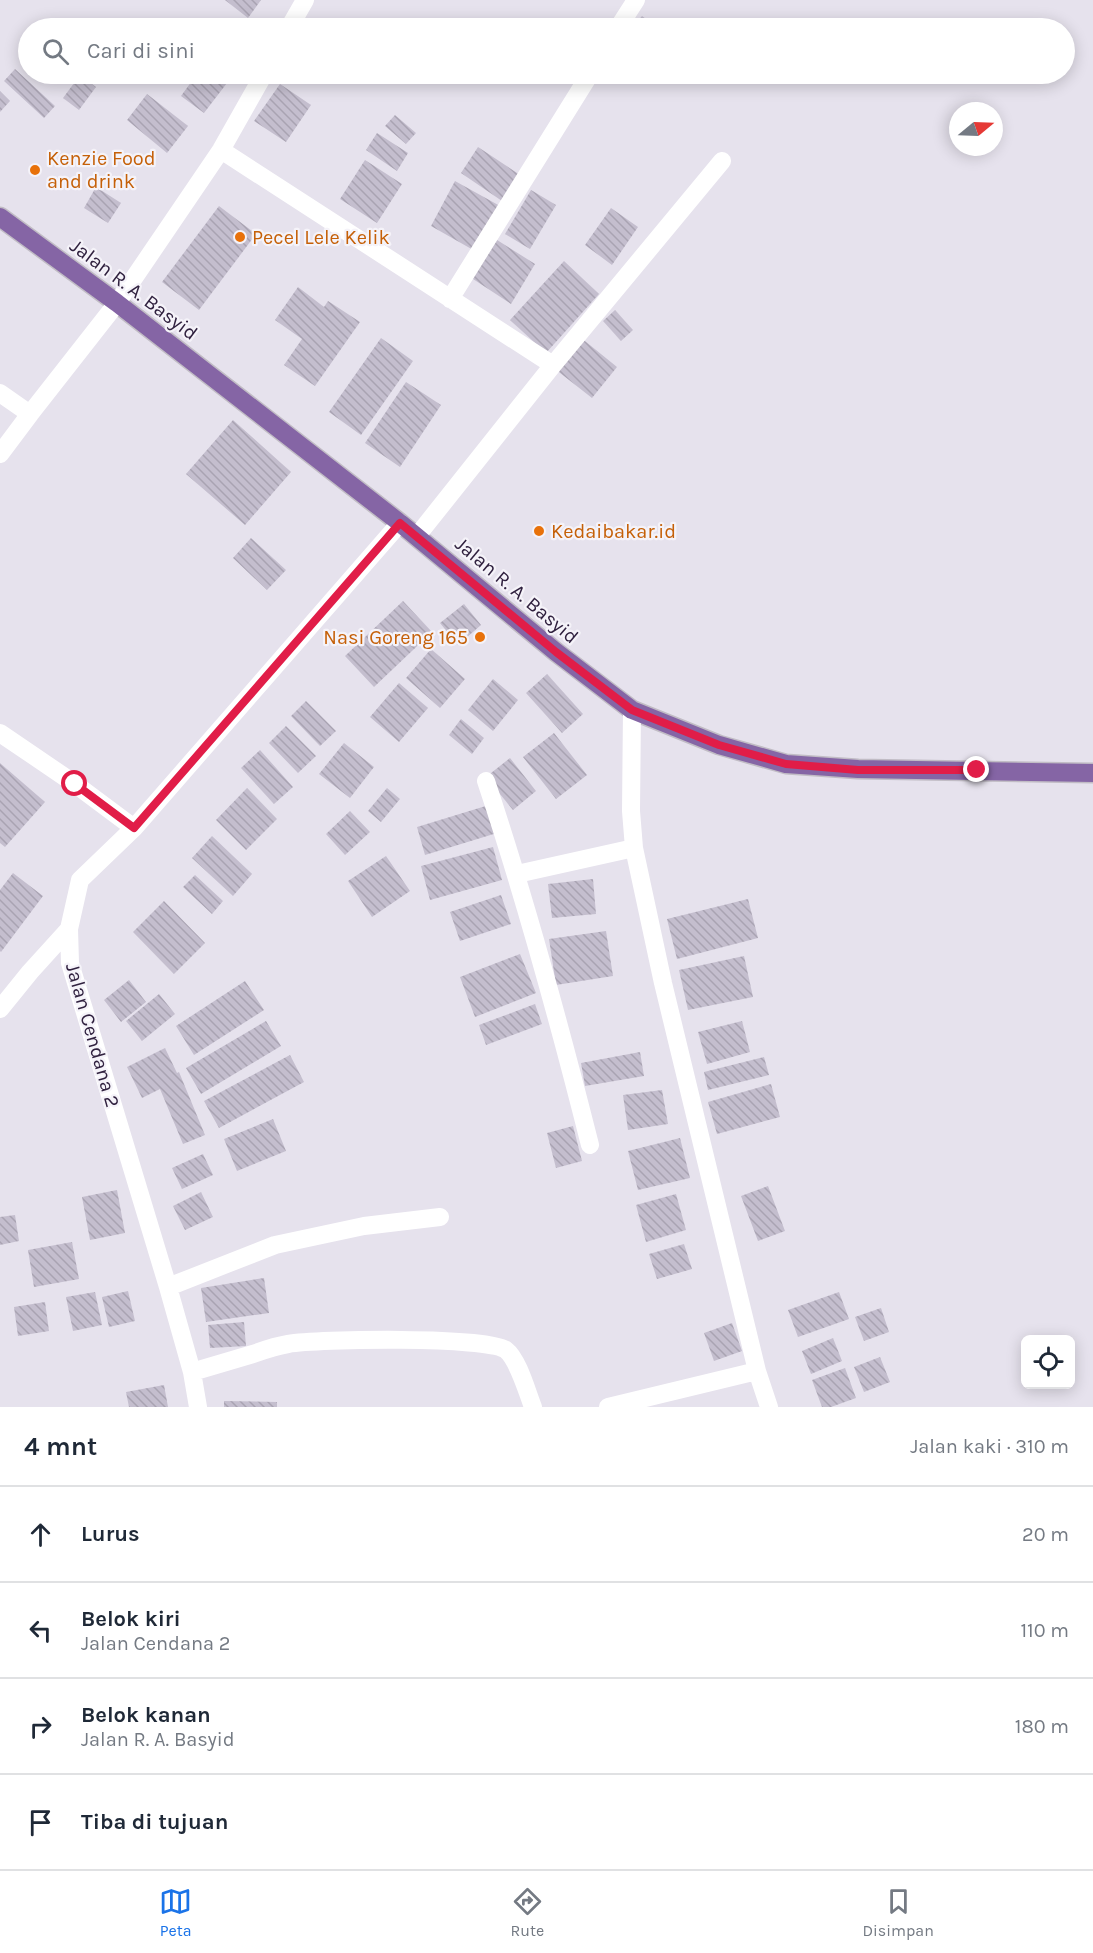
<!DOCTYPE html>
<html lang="id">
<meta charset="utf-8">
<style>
:root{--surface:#fff;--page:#f6f6f7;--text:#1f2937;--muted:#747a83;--line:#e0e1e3;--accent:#1a73e8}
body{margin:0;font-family:Karla,sans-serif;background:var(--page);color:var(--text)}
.controls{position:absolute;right:18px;bottom:18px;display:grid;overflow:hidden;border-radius:9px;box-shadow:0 3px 15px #0003}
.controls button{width:54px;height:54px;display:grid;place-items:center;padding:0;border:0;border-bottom:2px solid var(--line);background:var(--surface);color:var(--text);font:30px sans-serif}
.compass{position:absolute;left:949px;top:102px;width:54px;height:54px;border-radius:50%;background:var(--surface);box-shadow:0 3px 15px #0003;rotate:71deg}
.stop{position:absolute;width:18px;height:18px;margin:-14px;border:4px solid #e11d48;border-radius:50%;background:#fff}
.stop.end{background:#e11d48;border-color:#fff;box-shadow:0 2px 6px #0008}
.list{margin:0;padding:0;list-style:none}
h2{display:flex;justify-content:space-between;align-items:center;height:78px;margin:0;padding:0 24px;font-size:26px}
h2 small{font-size:20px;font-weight:400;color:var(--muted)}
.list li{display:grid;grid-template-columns:39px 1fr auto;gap:18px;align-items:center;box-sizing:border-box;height:96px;padding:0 24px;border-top:2px solid var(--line)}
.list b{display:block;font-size:22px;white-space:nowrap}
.list p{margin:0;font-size:20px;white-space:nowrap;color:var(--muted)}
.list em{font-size:20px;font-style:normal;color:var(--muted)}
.icon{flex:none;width:33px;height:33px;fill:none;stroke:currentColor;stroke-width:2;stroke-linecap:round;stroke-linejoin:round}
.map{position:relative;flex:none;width:1093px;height:1407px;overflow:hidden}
.search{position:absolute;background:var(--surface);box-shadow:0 3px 15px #0003;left:18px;right:18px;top:18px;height:66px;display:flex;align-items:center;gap:15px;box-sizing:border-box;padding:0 21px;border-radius:33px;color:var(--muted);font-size:22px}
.sheet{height:462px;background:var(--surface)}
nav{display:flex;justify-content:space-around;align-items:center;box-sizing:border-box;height:84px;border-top:2px solid var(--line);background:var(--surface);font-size:16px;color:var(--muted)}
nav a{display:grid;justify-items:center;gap:3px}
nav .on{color:var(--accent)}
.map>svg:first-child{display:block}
.building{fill:url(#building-back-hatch)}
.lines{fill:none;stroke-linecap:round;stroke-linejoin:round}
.major-casing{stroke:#c1bcc5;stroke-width:21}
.minor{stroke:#fff;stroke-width:18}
.major{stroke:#8565a5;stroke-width:18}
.route{stroke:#e11d48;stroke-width:8}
.food-dot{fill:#e8710a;stroke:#f5f3f9;stroke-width:2}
.labels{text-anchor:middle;stroke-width:4.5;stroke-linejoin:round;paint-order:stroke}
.food-label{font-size:20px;fill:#c56008;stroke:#f5f3f9;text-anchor:start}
.street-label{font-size:20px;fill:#30213f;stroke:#f5f3f9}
</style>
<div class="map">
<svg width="1093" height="1407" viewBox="0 0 1093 1407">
<defs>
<pattern id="building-back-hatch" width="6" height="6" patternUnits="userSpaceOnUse" patternTransform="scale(1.5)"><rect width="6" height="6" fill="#c4bece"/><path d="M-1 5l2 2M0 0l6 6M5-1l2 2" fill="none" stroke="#a9a3b2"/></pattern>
</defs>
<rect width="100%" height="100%" fill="#e6e2ed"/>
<!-- building -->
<path class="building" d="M225 0H261L248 18Z
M642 16 658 28H632Z
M15 69 55 106 44 118 4 81Z
M197 74H214L227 83 204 113 181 96Z
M80 75 96 87 79 110 63 98Z
M280 84 311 105 286 142 254 121Z
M0 91 10 101 0 112Z
M147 94 188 126 167 153 127 120Z
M395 115 416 133 406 144 385 126Z
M377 133 408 153 397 171 366 150Z
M478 147 520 175 502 201 461 173Z
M365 160 402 184 377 223 340 199Z
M455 181 500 206 475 251 431 226Z
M96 187 121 203 108 223 84 208Z
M531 190 556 205 530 249 505 234Z
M219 206 256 234 199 310 162 282Z
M611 208 638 227 612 265 585 245Z
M494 238 535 264 511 304 470 277Z
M564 261 599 294 546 353 510 320Z
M298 287 324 307 328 301 360 322 315 386 284 365 302 339 275 320Z
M615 310 633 330 621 341 603 321Z
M580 337 617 367 592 398 555 369Z
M381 338 413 361 361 435 329 412Z
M406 382 441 405 400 467 365 443Z
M233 420 291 472 245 525 186 474Z
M251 538 286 570 267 590 233 558Z
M403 601 432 632 374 687 345 656Z
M464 604 481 625 458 645 440 623Z
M431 649 465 679 440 708 406 678Z
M547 674 583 714 562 733 526 693Z
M493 679 518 700 493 731 468 710Z
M399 683 428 708 399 742 370 717Z
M306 701 336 731 320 746 291 716Z
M461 719 484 738 472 754 449 735Z
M286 726 316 756 298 773 269 743Z
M554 733 587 775 556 799 523 757Z
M344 743 374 767 350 798 319 774Z
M260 750 293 787 274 804 241 768Z
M510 758 536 791 513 810 486 777Z
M0 763 45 802 5 847 0 843Z
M247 788 277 819 246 850 216 820Z
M387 788 400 799 381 822 368 811Z
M489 805 497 833 425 855 417 827Z
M350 811 370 832 345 855 326 834Z
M212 836 252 874 233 896 192 858Z
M493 847 502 880 430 900 421 866Z
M386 856 410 891 372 917 348 881Z
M13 873 43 896 1 952 0 951V890Z
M195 875 223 901 212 914 183 887Z
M593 879 596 914 552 918 548 884Z
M501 895 511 924 460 941 450 912Z
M748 899 758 938 677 959 667 919Z
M164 901 205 943 174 974 133 932Z
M606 931 613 976 556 985 549 939Z
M520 954 536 993 475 1017 460 977Z
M744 956 753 997 688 1010 679 970Z
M129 980 146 1002 121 1022 104 1000Z
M245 981 264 1010 194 1055 176 1026Z
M159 994 175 1014 142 1041 126 1021Z
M535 1004 542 1024 486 1045 479 1025Z
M266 1021 281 1046 201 1094 186 1068Z
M742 1021 750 1052 707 1064 698 1032Z
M165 1048 177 1073 179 1072 205 1135 183 1144 160 1089 142 1098 127 1067Z
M640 1052 644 1076 585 1086 581 1063Z
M290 1055 304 1082 219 1128 204 1101Z
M764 1057 769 1075 708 1090 704 1072Z
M771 1084 780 1117 717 1134 708 1102Z
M662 1090 668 1124 628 1130 623 1095Z
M273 1119 286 1151 237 1171 224 1139Z
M573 1126 582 1161 556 1168 547 1133Z
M680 1138 690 1178 638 1190 628 1151Z
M203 1154 213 1175 182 1189 172 1168Z
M768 1186 785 1231 758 1241 741 1196Z
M117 1190 125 1233 90 1240 82 1197Z
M201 1192 213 1217 185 1230 173 1206Z
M676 1194 686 1230 646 1242 636 1205Z
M15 1215 19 1241 0 1245V1217Z
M72 1242 79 1279 34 1287 28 1250Z
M684 1244 692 1269 657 1279 649 1254Z
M264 1278 269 1313 206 1322 201 1288Z
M128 1291 135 1321 109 1327 102 1297Z
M95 1292 102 1325 73 1331 66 1297Z
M839 1292 849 1319 798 1337 788 1310Z
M45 1302 49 1331 18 1336 14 1307Z
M881 1308 889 1332 864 1341 855 1317Z
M244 1322 246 1346 210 1348 208 1325Z
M732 1323 742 1351 714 1361 704 1333Z
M833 1338 842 1361 811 1374 802 1351Z
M880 1357 890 1382 864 1392 854 1367Z
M845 1368 856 1398 831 1407H822L812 1380Z
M164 1385 168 1407H129L126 1392Z
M224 1401 277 1402V1407H224Z"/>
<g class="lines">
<!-- major casing -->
<g class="major-casing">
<path id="major" d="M0 217 117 303 400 523 556 652 632 710 719 745 786 764 858 769 1093 773"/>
</g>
<!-- minor -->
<path class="minor" d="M289 28 305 0
M618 28 636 0
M221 150 553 365
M450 299 590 74
M0 393 30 414 0 454
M30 414 117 303 221 150 264 74
M417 536 553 365 722 161
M632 710 631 811 634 848 663 983 757 1371 769 1407
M0 733 75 784 134 828
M486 781C526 901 559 1022 590 1145
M517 874 634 848
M0 1009 30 972 69 929
M168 1287 275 1245 364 1226 440 1217
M192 1372C212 1366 232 1360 253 1354 264 1350 276 1346 288 1344 317 1339 488 1336 506 1350 518 1359 527 1392 533 1407
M198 1407 192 1372 168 1287 70 963 69 929 80 880 134 828 400 523
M608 1407 757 1371"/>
<!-- major -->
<use href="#major" class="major"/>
</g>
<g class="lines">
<!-- route -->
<path class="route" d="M75 784 134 828 400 523 556 652 632 710 719 745 786 764 858 770H977"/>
</g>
<!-- markers -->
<g class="food-dot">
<circle cx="35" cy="170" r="6"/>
<circle cx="240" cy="237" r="6"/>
<circle cx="539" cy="531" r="6"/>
<circle cx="480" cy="637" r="6"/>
</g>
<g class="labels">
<!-- food labels -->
<g class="food-label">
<text x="47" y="165">Kenzie Food<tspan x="47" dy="23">and drink</tspan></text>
<text x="252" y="244">Pecel Lele Kelik</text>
<text x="551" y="538">Kedaibakar.id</text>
<text x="468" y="644" text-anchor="end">Nasi Goreng 165</text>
</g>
<!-- street labels -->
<g class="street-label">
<text transform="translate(134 289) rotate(37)" y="7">Jalan R. A. Basyid</text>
<text transform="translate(517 590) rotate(40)" y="7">Jalan R. A. Basyid</text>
<text transform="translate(93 1035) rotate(74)" y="7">Jalan Cendana 2</text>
</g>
</g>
</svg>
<div class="controls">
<button><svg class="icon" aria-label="locate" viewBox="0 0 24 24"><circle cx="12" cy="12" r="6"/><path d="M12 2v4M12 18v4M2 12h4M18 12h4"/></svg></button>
</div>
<svg class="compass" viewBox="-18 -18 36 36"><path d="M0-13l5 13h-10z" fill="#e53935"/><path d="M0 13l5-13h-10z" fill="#747a83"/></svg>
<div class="stop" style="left:75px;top:784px"></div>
<div class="stop end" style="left:977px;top:770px"></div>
<div class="search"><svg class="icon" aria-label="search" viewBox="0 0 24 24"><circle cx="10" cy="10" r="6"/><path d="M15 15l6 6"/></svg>Cari di sini</div>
</div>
<section class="sheet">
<h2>4 mnt<small>Jalan kaki · 310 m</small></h2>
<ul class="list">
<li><svg class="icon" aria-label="ahead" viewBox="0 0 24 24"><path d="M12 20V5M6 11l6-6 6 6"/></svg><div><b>Lurus</b></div><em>20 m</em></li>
<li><svg class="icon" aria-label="left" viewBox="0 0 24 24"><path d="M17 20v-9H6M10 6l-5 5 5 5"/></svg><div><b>Belok kiri</b><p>Jalan Cendana 2</p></div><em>110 m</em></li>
<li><svg class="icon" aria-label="right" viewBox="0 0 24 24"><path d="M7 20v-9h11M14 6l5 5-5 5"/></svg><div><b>Belok kanan</b><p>Jalan R. A. Basyid</p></div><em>180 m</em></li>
<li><svg class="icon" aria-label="arrive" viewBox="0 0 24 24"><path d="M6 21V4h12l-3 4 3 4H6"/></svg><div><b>Tiba di tujuan</b></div></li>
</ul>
</section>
<nav>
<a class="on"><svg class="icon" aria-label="map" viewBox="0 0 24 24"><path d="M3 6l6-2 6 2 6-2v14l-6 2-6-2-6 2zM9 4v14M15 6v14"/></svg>Peta</a>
<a><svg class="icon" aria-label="directions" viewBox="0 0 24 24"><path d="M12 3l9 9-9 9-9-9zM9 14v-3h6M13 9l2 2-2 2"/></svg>Rute</a>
<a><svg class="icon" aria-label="saved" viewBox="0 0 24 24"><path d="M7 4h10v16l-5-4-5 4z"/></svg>Disimpan</a>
</nav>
